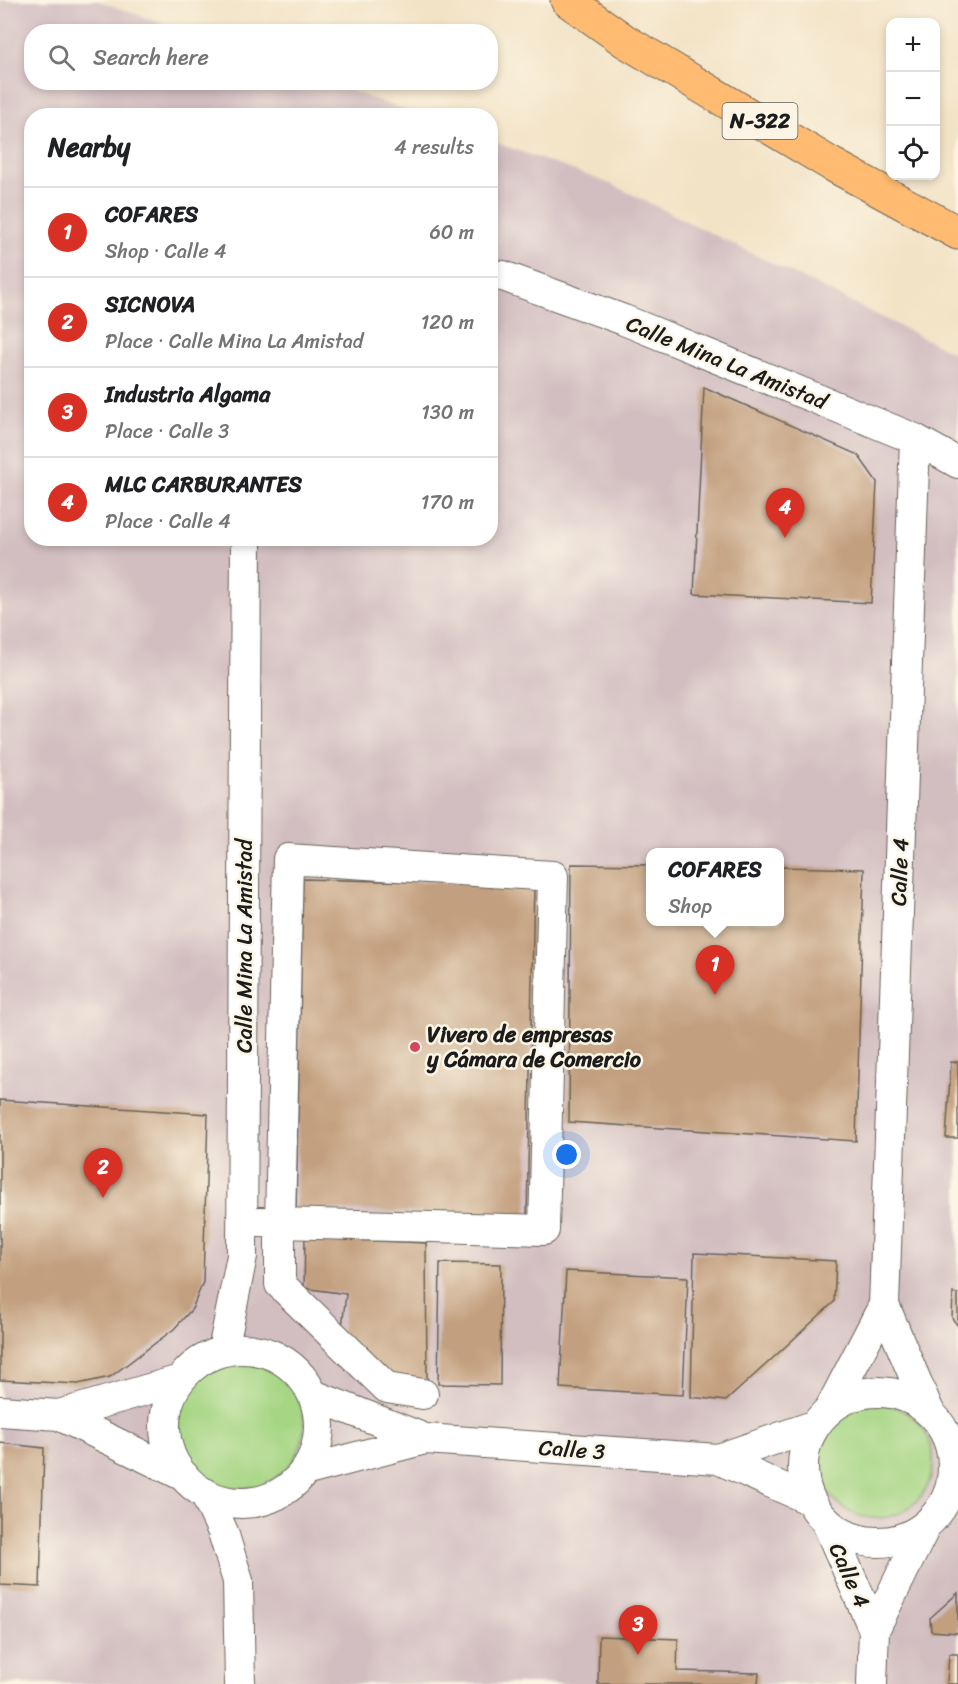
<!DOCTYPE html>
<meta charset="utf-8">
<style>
:root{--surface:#fff;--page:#f6f6f6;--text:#202124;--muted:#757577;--line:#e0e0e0;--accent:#d93025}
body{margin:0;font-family:Sriracha,sans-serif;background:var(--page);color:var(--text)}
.controls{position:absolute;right:18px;top:18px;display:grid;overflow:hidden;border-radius:12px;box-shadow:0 3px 9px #0003}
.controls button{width:54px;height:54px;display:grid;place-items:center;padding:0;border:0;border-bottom:2px solid var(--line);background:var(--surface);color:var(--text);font:30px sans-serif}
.you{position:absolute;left:567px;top:1155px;width:21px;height:21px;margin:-15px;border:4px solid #fff;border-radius:50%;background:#1a73e8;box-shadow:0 0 0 9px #1a73e833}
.badge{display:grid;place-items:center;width:39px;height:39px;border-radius:50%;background:var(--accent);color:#fff;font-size:20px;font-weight:700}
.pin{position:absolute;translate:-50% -50px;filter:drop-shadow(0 2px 3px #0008)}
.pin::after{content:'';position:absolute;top:32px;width:21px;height:18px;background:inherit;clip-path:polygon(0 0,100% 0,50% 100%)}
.popup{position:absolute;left:646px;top:848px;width:138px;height:78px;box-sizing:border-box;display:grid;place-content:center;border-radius:12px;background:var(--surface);filter:drop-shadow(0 2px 4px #0005);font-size:20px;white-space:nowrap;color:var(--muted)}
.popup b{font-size:22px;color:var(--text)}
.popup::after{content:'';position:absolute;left:50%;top:100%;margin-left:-12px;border:12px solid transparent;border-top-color:var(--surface)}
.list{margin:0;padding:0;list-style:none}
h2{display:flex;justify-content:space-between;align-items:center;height:78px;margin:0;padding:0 24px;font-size:26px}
h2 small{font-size:20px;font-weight:400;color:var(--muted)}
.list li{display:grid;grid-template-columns:39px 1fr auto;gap:18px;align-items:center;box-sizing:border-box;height:90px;padding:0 24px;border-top:2px solid var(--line)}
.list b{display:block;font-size:22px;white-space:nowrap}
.list p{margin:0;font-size:20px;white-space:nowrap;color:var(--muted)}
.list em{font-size:20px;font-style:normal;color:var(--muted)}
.icon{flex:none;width:33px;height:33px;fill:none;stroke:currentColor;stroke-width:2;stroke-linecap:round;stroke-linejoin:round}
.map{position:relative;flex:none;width:958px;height:1684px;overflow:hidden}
.search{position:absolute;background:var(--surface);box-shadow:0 3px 9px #0003;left:24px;top:24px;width:474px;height:66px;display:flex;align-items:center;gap:15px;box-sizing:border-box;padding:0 21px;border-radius:24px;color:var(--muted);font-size:22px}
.panel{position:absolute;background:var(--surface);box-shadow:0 3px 9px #0003;left:24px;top:108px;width:474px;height:438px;border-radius:24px}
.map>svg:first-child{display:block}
.industrial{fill:#d2bec1;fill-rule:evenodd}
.green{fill:#a6d684;stroke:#617950;stroke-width:1.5}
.building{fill:#c29f7e}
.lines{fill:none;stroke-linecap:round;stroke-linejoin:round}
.street-casing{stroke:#676258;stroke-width:32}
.highway-casing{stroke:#676258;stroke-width:35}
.street{stroke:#fff;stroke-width:30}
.highway{stroke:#ffbb71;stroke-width:33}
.poi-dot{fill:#d1495b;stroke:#fcf5e5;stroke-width:2}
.labels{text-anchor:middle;stroke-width:5;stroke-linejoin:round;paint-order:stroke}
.shield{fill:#fcf5e5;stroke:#5f5d58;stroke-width:1.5}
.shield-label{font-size:21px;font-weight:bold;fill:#1c1c1c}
.street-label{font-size:22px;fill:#1c1c1c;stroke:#fcf5e5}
.poi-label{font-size:22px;font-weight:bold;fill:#1c1c1c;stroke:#fcf5e5;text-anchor:start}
</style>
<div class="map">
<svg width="958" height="1684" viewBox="0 0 958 1684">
<rect width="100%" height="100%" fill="#fcf5e5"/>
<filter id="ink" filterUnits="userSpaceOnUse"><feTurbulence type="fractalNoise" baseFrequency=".0167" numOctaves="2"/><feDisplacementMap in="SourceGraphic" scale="12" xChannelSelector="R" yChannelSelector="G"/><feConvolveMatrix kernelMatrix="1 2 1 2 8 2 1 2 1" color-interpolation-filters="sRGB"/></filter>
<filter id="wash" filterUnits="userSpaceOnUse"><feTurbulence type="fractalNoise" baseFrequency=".008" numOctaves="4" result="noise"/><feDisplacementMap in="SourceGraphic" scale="24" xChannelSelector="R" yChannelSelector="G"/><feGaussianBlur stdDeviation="1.35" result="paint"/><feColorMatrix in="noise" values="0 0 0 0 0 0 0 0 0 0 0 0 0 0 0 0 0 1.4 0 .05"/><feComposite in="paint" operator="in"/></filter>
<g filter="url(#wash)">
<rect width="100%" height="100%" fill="#f3e3c6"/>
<!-- industrial -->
<path class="industrial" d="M0 0H95L185 31 32 32V82L328 83 420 115 32 116V538H490L491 141 611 184 958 355V1684H0ZM650 852H780V922H650Z"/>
<!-- green -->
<path class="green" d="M178 1425a63 63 0 1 1 126 0a63 63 0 1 1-126 0Z
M819 1461a57 57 0 1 1 114 0a57 57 0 1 1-114 0Z"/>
<g id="blocks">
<!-- building -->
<path class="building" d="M704 387 858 455 877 482 871 603 694 594Z
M571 864 650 865V922H780V867L864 869 856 1141 569 1122Z
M303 879 534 885 527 1215 296 1209Z
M951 1062H958V1138H946Z
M0 1100 208 1114 203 1282 192 1309 174 1329 110 1377 78 1384 0 1380Z
M305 1238 426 1243 427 1383 393 1382 341 1335 346 1294 304 1288Z
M694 1253 836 1261 834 1302 726 1401 691 1397Z
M440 1263 501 1264 500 1385 438 1384Z
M566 1271 688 1277 683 1395 560 1388Z
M953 1293 958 1294V1326L952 1318Z
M0 1443 44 1448 40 1587 0 1585Z
M958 1593V1633L931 1631 930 1618Z
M599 1636 678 1639 677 1671 759 1673 758 1684H598Z
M949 1654H958V1684H947Z"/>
</g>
</g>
<g filter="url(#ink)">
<use href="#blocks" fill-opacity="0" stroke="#676258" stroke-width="1.5"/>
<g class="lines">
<!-- street casing -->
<g class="street-casing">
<path id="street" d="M490 275 503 276 624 320 915 439 958 463
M915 439 884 1305 928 1409
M288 859 553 876 544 1230 280 1223Z
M260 1222 280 1223V1284L387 1388 423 1394
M165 1426a77 77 0 1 1 154 0a77 77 0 1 1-154 0Z
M223 1351 242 1256 246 538
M803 1467a75 75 0 1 1 150 0a75 75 0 1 1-150 0Z
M313 1395 425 1439 718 1459 810 1500
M831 1407 884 1305
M0 1411 59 1415 180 1380
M59 1415 184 1476
M718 1459 813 1426
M304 1471 425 1439
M205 1493 223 1532 238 1581 240 1684
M826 1521 874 1630
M872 1684 874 1630 925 1527"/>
</g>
<!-- highway casing -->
<g class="highway-casing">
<path id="highway" d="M567 0 625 41 831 164 958 233"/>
</g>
<!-- street -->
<use href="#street" class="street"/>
<!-- highway -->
<use href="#highway" class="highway"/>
</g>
</g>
<!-- markers -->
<circle class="poi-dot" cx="415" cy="1047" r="6"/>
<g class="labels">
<!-- shield labels -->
<rect class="shield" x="722.5" y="103" width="75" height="36" rx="4.5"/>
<g class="shield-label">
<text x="760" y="128">N-322</text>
</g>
<!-- street labels -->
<g class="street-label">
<text transform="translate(727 362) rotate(22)" y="8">Calle Mina La Amistad</text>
<text transform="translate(899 872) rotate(-88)" y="8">Calle 4</text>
<text transform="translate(244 946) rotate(-90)" y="8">Calle Mina La Amistad</text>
<text transform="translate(572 1449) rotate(4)" y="8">Calle 3</text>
<text transform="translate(850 1575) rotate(66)" y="8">Calle 4</text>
</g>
<!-- poi labels -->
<g class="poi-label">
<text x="427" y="1042">Vivero de empresas<tspan x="427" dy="25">y Cámara de Comercio</tspan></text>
</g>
</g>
</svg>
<div class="controls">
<button>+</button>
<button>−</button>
<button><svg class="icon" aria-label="locate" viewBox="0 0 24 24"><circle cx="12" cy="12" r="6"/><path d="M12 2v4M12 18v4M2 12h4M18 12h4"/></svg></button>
</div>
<div class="you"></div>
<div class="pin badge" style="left:715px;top:995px">1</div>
<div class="popup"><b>COFARES</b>Shop</div>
<div class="pin badge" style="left:103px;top:1198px">2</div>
<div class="pin badge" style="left:638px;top:1655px">3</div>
<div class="pin badge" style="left:785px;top:538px">4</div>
<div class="search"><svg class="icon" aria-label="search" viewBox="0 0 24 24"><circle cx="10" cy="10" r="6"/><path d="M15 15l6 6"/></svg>Search here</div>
<section class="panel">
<h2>Nearby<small>4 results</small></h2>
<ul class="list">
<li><span class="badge">1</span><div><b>COFARES</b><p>Shop · Calle 4</p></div><em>60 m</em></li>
<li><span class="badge">2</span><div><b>SICNOVA</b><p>Place · Calle Mina La Amistad</p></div><em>120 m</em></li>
<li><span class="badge">3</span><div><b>Industria Algama</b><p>Place · Calle 3</p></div><em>130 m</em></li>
<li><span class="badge">4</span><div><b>MLC CARBURANTES</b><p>Place · Calle 4</p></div><em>170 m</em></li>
</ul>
</section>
</div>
